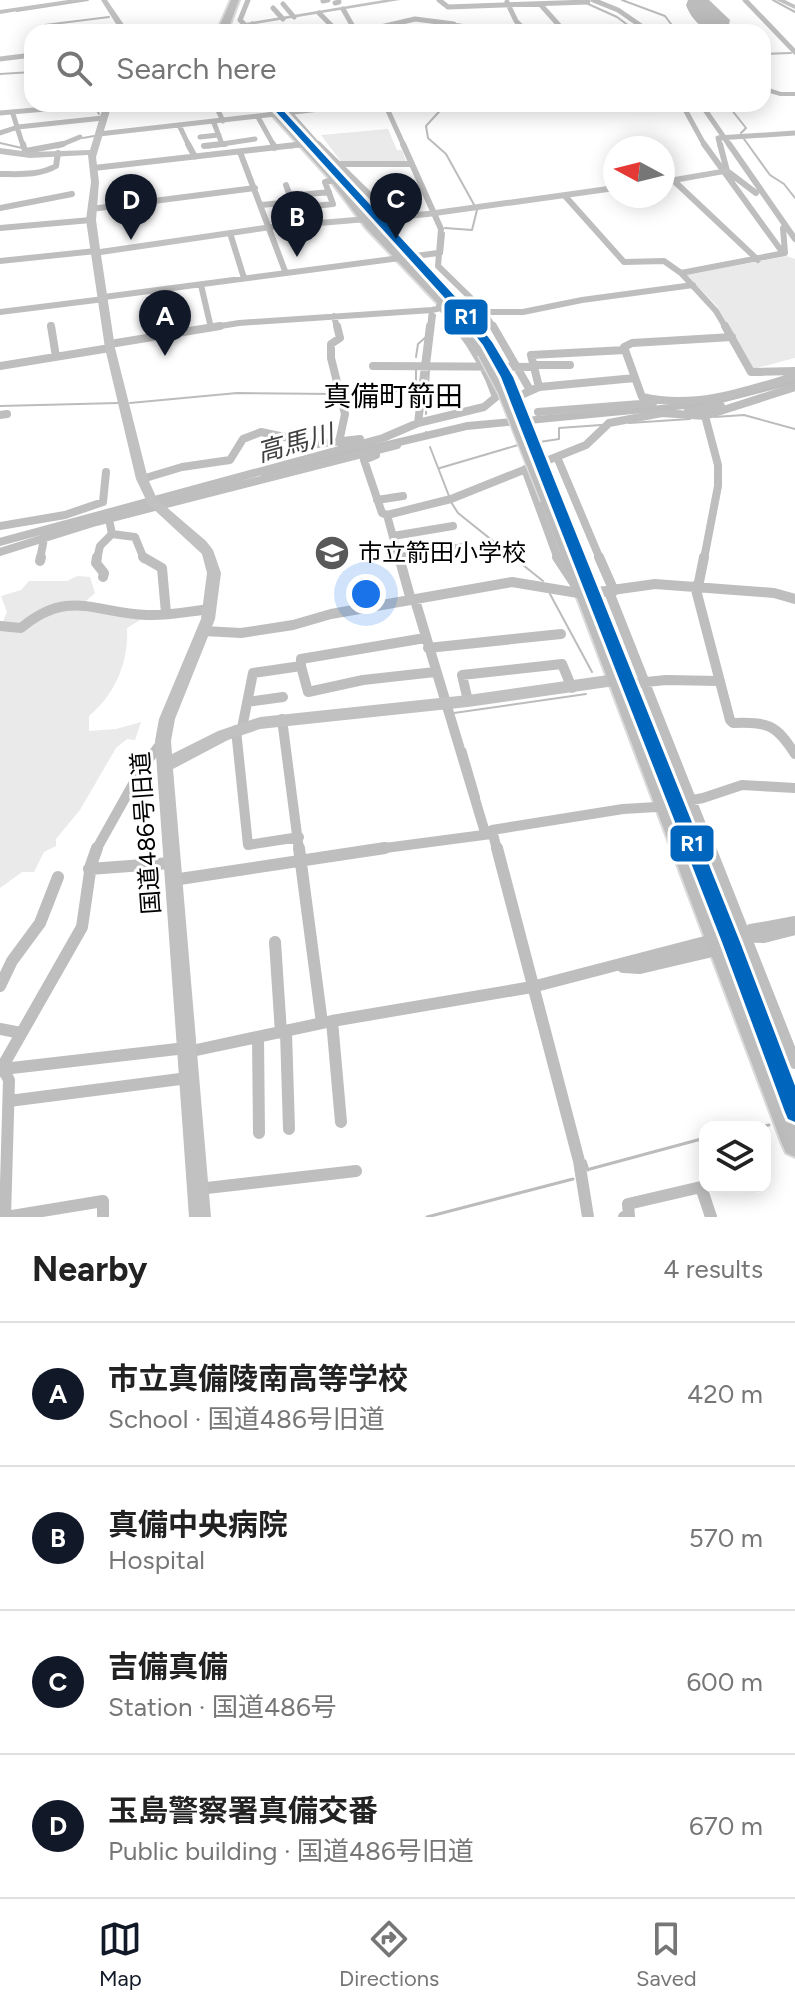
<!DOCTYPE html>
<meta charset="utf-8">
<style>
:root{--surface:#fff;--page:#f2f2f2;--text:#222;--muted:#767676;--line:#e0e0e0;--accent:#111827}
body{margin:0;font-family:Figtree,"Noto Sans JP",sans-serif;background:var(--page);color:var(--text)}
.controls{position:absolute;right:24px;bottom:24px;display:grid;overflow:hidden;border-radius:16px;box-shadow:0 4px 20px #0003}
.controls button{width:72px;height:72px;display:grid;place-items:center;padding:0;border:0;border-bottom:2px solid var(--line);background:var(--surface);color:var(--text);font:40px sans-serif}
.compass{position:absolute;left:603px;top:136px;width:72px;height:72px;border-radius:50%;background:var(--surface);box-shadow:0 4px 20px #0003;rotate:277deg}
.you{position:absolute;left:366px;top:594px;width:28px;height:28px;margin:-20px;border:6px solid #fff;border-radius:50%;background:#1a73e8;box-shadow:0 0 0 12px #1a73e833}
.badge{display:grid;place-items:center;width:52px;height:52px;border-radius:50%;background:var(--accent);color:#fff;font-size:26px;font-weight:700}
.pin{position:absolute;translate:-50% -66px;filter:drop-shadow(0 2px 4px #0008)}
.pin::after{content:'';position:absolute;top:42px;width:28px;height:24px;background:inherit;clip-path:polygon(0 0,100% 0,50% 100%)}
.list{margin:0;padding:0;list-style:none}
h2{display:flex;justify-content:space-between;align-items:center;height:104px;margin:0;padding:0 32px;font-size:34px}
h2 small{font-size:26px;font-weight:400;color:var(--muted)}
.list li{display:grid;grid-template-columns:52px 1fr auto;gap:24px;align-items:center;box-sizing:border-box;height:144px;padding:0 32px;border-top:2px solid var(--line)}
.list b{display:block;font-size:30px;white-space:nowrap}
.list p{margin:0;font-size:26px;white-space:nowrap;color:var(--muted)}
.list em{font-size:26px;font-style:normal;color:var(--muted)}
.icon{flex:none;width:44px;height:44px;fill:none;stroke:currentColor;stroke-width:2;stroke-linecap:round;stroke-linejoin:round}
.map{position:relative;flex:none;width:795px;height:1217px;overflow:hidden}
.search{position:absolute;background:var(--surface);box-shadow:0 4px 20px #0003;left:24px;right:24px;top:24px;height:88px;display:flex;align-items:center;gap:20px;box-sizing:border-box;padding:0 28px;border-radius:24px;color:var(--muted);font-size:30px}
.sheet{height:680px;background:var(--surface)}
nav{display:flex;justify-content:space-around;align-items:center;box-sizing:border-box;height:112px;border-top:2px solid var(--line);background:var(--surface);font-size:22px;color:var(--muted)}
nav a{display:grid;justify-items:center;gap:4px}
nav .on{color:var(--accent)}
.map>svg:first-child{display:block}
.green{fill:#eaeaea}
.water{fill:#bcbcbc}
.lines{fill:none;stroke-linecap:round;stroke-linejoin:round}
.stream-far1{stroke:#bcbcbc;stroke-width:2}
.stream{stroke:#bcbcbc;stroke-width:3}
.river{fill:#bcbcbc;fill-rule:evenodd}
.highway-casing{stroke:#dbdbdb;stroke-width:4}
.street-far4{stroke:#bebebe;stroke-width:5}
.street-far3{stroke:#bebebe;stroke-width:6}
.street-far2{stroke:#bebebe;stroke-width:8}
.street-far1{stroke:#bebebe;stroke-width:10}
.street{stroke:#bebebe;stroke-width:12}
.secondary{fill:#c1c1c1;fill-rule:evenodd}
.highway{fill:#bdbdbd;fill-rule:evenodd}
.highway-bridge-casing{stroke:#dbdbdb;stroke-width:18;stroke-linecap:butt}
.highway-bridge{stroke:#bdbdbd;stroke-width:15}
.rail-1-casing{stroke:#fff;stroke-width:6}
.rail-1{fill:#0065bd;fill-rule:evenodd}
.labels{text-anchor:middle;stroke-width:6;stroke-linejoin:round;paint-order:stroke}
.poi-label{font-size:24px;fill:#000;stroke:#fff;text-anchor:start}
.street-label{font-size:24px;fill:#000;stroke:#fff}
.water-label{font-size:26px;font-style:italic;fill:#404040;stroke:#fff}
.quarter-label{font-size:28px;fill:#000;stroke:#fff}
.line-badge{stroke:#fff;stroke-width:3}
.badge-label{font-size:22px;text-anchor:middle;font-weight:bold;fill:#fff}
</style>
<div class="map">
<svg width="795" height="1217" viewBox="0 0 795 1217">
<rect width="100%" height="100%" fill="#fff"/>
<!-- green -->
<path class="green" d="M388 129 397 150H402L406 161 342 163 321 135Z
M787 256 795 259V358L753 369 717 306 686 275Z
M77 576 90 577 95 593 78 608 133 616 140 620 127 628C129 661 115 695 89 716V731L116 729 141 722 135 740 127 739 116 748 80 810 56 839V846L44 852 34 872H22L0 888V628L7 612 1 596 21 590 29 581H67Z"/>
<!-- water -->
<path class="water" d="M688 0H709L730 20 728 29H719L721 32C704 32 692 21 686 5Z"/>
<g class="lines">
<!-- stream-far1 -->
<path class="stream-far1" d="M622 0 665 16 677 32
M773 0 795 12
M586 3 617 17 637 32
M17 11 88 0
M457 24 504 32
M49 32 45 25 109 17
M601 32 631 28
M763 54 791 53
M0 74 32 72
M727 104 746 128 741 133
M94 105 99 114
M83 138 94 136
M744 139 770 175 784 184 795 198
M0 143 22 148
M445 228 472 230 477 210 446 154 428 138 426 126 446 104
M442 254 444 233
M438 289 440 280
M416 357 418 344 426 337
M429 365 435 315
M345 393 416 390V368
M130 403 237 393 335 394
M0 406 118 403
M426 414 429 371
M714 417 744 415 795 429
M629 423 690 419
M426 432 427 435
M533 443 559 439V428L601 425
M430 447 449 496
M440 468 518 445
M451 502 458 513 543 581
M550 594 592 672
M454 713 586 694
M465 749 479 797"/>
<!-- stream -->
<path class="stream" d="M760 1127 769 1125
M585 1161 588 1170
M590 1169 705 1138
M427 1217 573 1179"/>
<!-- river -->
<path class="river" d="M763 86 781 92H795V96H780L763 91Z
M795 378V384L706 407 467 430 265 478 259 474 265 470 467 422 706 401Z"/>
<!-- highway casing -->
<g class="highway-casing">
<path id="highway" d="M231 0H239L227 32H217Z
M262 104H273L335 172 374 222 467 318 492 352 490 355H480L457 324 366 228 327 176Z
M548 494 556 499 795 1110V1157L786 1153 782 1144 540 499Z"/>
</g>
<!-- street-far4 -->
<path class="street-far4" d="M439 0 448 7 588 2
M593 0 618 10 650 32
M745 0 795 52
M323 1 328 0
M507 2 516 21 527 32
M335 3 339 2
M283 4 294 17
M540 4 565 32
M273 8 283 19
M343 9 356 32
M319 13 334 28
M252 24 257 32
M245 25 240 20 248 0
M107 32 122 27
M297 32H303
M359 32 415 19 454 24 455 32
M0 59 32 55
M215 104 223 121
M282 104 319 146
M385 104 404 146
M682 104 705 146
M701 104 730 146
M0 113 92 105
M13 114 23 146
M258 117 274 146
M214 123 222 144 255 139
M180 127 189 146
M0 133 18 127 103 118
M99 134 364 104
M200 137 219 135
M58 146 80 137
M208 146 222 144
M291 146 304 144
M720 146 718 138 795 133"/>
<!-- street-far3 -->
<path class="street-far3" d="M23 144 26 154
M188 144 195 157
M222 144H225
M273 144 275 148
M318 144 387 212 388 218
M403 144 441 229 438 266 482 309 494 328
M704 144 783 253
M720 144 727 171 756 193
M729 144 795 239
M204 146 222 144
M26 151 63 144
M240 152 285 271
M338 164H412
M94 168 304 144
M0 174C20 174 38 176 56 166L58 153
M673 180 758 260
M286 185 300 224
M290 196 329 192
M565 196 624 262 664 261 681 273
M261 205 292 202
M0 208 72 194
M295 208 333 204 325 182 335 180
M91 209 255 188
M0 228 91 220
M230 233 244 278
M0 261 96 251
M201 285 211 328
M104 297 438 253
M441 308 458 328
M450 308 466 306 483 312H523L582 300 693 285
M0 312 104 299
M334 316 337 328
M51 325V328
M208 328 239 323 432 310 441 308 439 306
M430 328 432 310
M726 328 716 311 681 273 785 253 783 228 786 226"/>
<!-- street-far2 -->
<path class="street-far2" d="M51 326 56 357
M337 326 340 338 331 344V358L345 414 339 442
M493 326 530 390
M725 326 751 372 795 371
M732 337 632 343 624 347 642 397C695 409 744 392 795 376
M110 344 220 326
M533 365H570
M0 366 110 348
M373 366 533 367
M539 387 531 355 625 350
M505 397 521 395 539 387 635 378
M688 411 721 406
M538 412 653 403
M0 415 7 414
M418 423 430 326
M376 455 364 460 382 513 387 515
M557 457 600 559
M525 469 558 559
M142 479 182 467 230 460 243 439 261 432 317 444 360 439
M377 500 403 496
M110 524 112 534 135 537 144 559
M0 526 65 515 103 502 106 472
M393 536 453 526
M0 542 383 438 418 423 484 407 496 397C487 370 474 348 457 326
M0 552 96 522 397 445
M399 557 464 547
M40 559 44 539
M97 559 100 546 112 534
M399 559 387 515 451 499 586 445 609 423 662 413 705 416 795 387
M704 559 718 486V465L705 416"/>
<!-- street-far1 -->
<path class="street-far1" d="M97 557 96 563 104 573 103 577
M143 557 162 568 166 613
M399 557 411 600
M557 557 578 589
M599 557 614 591
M40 561 41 557
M695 586 730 720 733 723C768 722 776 724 795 754
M698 587 704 557
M609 592 711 850
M415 600 484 829 491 834
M0 626 21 628C69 588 94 613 147 615 169 616 190 611 211 609
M204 631 241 633 293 625 331 614 512 582 584 594 655 584 774 593 795 599
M428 648 561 634
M301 666 308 692 363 680 435 672
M617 685 666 680 720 681
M468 701 462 675 562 664 572 688
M247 702 283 697
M282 719 299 850
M242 728 253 673 301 666V659L425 638
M236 730 248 845 299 837
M96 850 142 768 162 742
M370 850 491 834
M497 850 492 830 623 809 657 807 703 798 742 785 795 788"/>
<!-- street -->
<path class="street" d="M299 848 322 1023
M497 848 579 1161 588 1217
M710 848 795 1063
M89 869 171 863
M173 880 385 848
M751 930 795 922
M718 941 732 936 764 937 795 929
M275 942 281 1033
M623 967 640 968 721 949
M0 986 12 961 40 923 58 877
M332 1021 341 1122
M0 1029 21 1033
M286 1032 289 1129
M258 1038 259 1133
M187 1052 332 1021 532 987 705 942
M3 1069 186 1048
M3 1069 9 1080 5 1217
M0 1071 82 927 91 865 97 848
M9 1101 188 1078
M198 1189 356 1171
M6 1217 103 1201V1217
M624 1217 629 1216 628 1204 701 1187 711 1217"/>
<!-- secondary -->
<path class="secondary" d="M68 0H85L0 14V10Z
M101 0H107L129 32H121Z
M384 0H400L208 32H191Z
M776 0H785L795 5V9Z
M104 104H112L96 157 99 182 96 220 100 249 271 224 428 211 615 185V191L428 217 271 230 101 255 115 348 148 479 157 499 206 541 213 550 221 573 215 619 175 719 171 741 172 754 218 731 260 717 468 695 615 674 620 676 622 680 620 684 615 686 468 707 260 729 228 740 173 769 211 1217H189L155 741 159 719 201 619 207 573 202 554 148 504 136 479 105 348 86 220 91 182 88 155 30 158 0 154V148L30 152 90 150Z
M727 168 730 169V173L663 185V179Z"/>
<!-- highway -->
<use href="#highway" class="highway"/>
<!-- highway-bridge casing -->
<g class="highway-bridge-casing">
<path id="highway-bridge" d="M485 352 505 390 548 499"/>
</g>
<!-- highway-bridge -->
<use href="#highway-bridge" class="highway-bridge"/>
<!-- rail-1 casing -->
<g class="rail-1-casing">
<path id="rail-1" d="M269 104H277L461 303 492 342 513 377 740 942 795 1086V1122L788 1119 785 1112 722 942 501 377 483 345 453 307Z"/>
</g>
<!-- rail-1 -->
<use href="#rail-1" class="rail-1"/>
</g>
<!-- icons -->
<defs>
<g id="school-disc" transform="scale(1.8)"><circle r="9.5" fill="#595959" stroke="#fff"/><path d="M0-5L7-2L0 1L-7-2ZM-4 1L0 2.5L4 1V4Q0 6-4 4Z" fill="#fff"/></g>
</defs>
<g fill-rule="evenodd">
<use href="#school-disc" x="332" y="553"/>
</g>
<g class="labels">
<!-- poi labels -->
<g class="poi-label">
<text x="358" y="561">市立箭田小学校</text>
</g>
<!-- street labels -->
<g class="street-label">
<text transform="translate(146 833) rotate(-94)" y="8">国道486号旧道</text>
</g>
<!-- water labels -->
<g class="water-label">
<text transform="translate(295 443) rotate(-15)" y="9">高馬川</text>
</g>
<!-- quarter labels -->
<g class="quarter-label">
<text x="393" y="406">真備町箭田</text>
</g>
</g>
<g class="line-badge">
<rect x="443" y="298" width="46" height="38" rx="8" fill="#0065bd"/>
<rect x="669" y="824" width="46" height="39" rx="8" fill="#0065bd"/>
</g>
<g class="badge-label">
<text x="466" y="324">R1</text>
<text x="692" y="851">R1</text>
</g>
</svg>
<div class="controls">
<button><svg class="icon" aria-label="layers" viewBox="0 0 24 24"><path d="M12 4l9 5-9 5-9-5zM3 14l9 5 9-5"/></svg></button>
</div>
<svg class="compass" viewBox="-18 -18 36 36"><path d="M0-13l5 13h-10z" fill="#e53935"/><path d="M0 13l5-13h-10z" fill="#767676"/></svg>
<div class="you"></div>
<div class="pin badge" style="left:165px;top:356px">A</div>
<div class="pin badge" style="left:297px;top:257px">B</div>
<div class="pin badge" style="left:396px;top:239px">C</div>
<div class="pin badge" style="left:131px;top:240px">D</div>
<div class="search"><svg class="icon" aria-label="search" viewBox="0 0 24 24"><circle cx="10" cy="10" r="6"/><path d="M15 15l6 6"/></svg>Search here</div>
</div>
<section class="sheet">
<h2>Nearby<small>4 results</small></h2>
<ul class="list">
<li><span class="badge">A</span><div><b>市立真備陵南高等学校</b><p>School · 国道486号旧道</p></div><em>420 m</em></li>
<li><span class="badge">B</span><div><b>真備中央病院</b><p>Hospital</p></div><em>570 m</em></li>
<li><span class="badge">C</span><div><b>吉備真備</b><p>Station · 国道486号</p></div><em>600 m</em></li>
<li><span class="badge">D</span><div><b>玉島警察署真備交番</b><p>Public building · 国道486号旧道</p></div><em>670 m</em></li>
</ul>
</section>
<nav>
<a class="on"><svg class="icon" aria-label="map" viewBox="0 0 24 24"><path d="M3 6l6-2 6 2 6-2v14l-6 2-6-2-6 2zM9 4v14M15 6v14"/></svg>Map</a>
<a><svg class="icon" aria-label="directions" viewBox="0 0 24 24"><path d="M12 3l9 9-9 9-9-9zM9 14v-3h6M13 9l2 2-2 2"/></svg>Directions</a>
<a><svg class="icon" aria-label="saved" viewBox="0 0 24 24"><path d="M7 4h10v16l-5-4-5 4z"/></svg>Saved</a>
</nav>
